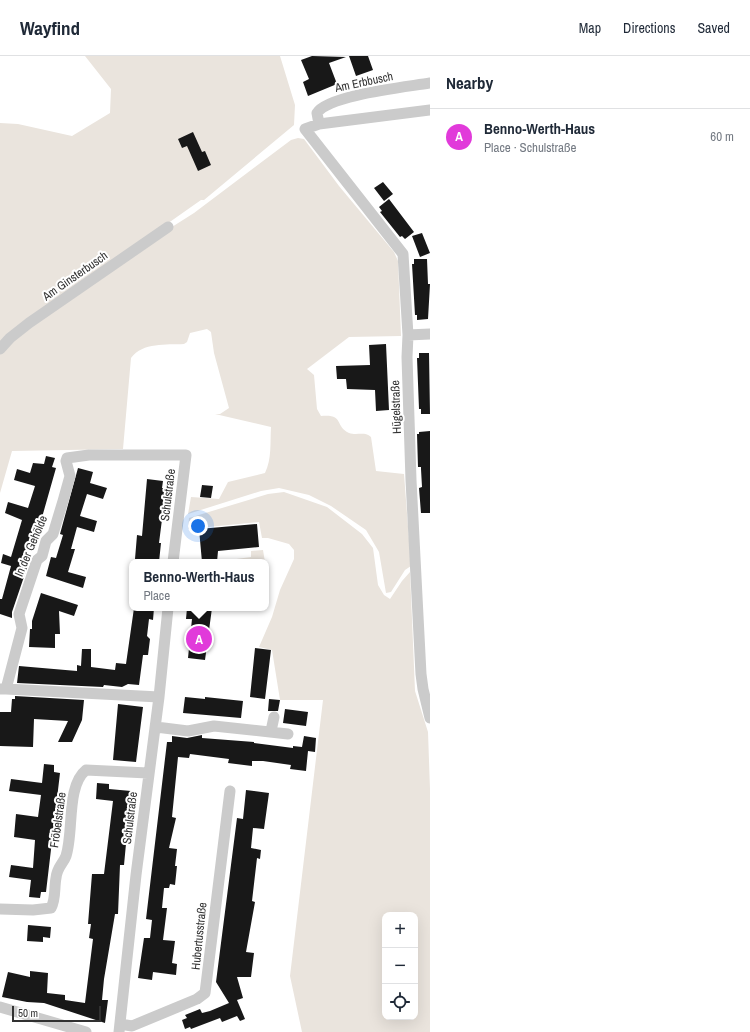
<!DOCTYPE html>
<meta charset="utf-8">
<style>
:root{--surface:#fff;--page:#f2f2f3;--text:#1f2937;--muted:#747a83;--line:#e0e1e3;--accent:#e13ada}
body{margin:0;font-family:"Archivo Narrow",sans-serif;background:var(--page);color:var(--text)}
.controls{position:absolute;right:12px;bottom:12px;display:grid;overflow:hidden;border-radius:8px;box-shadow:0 4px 16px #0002}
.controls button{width:36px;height:36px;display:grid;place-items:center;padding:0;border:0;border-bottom:1px solid var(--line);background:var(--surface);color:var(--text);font:20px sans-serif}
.scale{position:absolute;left:12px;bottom:10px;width:89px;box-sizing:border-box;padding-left:4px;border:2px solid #313131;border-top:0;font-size:11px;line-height:14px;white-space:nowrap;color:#313131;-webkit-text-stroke:3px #fff;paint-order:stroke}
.you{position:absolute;left:198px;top:470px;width:14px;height:14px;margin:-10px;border:3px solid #fff;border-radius:50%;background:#1a73e8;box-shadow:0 0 0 6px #1a73e833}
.badge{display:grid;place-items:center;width:26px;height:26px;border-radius:50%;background:var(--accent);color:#fff;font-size:13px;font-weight:700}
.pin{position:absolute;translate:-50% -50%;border:2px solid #fff;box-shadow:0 1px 4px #0006}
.popup{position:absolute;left:129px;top:503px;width:140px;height:52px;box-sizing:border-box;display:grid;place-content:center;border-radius:8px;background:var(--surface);filter:drop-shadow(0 1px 3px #0005);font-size:13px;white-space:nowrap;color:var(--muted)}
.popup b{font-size:15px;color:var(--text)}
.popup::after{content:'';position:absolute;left:50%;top:100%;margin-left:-8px;border:8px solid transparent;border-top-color:var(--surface)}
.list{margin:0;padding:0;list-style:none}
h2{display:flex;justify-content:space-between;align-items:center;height:52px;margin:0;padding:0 16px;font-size:17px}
h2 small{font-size:13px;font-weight:400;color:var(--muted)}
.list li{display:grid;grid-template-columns:26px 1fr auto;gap:12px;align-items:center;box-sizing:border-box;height:56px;padding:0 16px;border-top:1px solid var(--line)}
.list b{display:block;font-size:15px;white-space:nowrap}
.list p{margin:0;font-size:13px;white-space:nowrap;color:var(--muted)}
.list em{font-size:13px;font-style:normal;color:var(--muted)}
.icon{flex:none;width:22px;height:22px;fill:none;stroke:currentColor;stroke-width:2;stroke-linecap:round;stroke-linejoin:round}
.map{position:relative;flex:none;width:430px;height:976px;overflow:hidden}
header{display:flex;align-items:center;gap:24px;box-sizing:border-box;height:56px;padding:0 20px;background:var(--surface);border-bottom:1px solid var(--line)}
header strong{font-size:19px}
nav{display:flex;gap:22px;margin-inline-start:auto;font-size:14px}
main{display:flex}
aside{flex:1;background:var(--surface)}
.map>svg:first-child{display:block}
.green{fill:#eae4dd;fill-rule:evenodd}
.building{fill:#181818}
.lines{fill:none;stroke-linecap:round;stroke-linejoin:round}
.minor{stroke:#cbcbcb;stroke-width:11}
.labels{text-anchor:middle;stroke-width:4;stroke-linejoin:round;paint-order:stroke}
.street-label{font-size:12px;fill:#313131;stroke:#fff}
</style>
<header>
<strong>Wayfind</strong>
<nav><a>Map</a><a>Directions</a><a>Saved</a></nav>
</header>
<main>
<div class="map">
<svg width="430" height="976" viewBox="0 0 430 976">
<rect width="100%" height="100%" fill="#fff"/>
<!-- green -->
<path class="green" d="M85 0H280L295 49 294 69 204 144H201L147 182 0 290V67L18 68 72 80 110 57 111 33Z
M298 82 304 83 339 130 394 196 398 205 401 280 349 281 307 313 314 319 317 353 321 360C345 358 334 370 349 377 357 380 364 375 371 381L376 415 404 418 411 510 405 514 391 536 386 537 379 496 366 474 331 450 309 439 279 432 261 435 188 458 191 441 219 443 228 426 265 417C272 403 270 386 271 371L215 358H220L229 352 214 297 211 276 207 273 190 277 187 286 184 288C166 289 143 286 131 302L123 393 12 395 0 437V298L13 283 164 176 194 157 291 84Z
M284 436 327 451 362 478 373 492 378 529 384 539 390 543 402 525 410 516 415 635 428 676 430 733V976H302L290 920 323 644H280L272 594 259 591 272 561 280 534 294 503V494L289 488 268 482H262L259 466 188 473 189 462 268 438ZM385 859H415V961H385Z
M263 494 265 506H229V504L251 501V495Z"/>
<!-- building -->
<path class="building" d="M312 0 346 1 329 7 337 28 308 40 303 26 309 23 301 4Z
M349 0H368L373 14 356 20Z
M193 76 202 96 205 95 211 109 198 115 187 90 182 92 178 83Z
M383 126 393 138 384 145 374 132Z
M389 143 414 176 405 183 402 180 400 181 380 156 382 155 379 151Z
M422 177 430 197 420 201 412 180Z
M414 203H427L428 228H430L428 263 417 264V259H415L412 208H414Z
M386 288 389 354 376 355 375 334 347 333 346 323H337L336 310 370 309 369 289Z
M419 297H429L430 358H421V353H419L417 302H419Z
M430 375V457H421L419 432 422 431 421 413V411H418L417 378H419V376Z
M46 400 55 402 52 411 56 412 37 479 33 477 27 494 24 505 29 506 12 556V562L0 558V543H2L11 510 1 507 3 498 11 501 22 464 5 457 8 446 28 452 35 430 14 424 17 413 30 417 33 407 44 408Z
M78 412 93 416 90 427 107 432 103 443 87 438 80 460 97 465 94 476 77 471 71 493H75L68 516 86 521 83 532 46 520 51 501 56 502 63 479 60 478Z
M147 423 163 425 162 432H166L159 487H161L159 506 135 503 137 479 142 480Z
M202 429 213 430 211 442 200 441Z
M257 468 259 491 218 495 217 506H202L199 473Z
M41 537 78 549 74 560 59 555 60 578H55V592L29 591 30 573H32V565Z
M134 552H154L153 564 149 563 147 580 150 583 148 599H143L139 629 128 628 122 631 104 629 103 631 17 627 19 610 77 615V609L81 610 82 593H91V611L115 614 116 607 126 608Z
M187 552H212L205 604 188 602 192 563H186Z
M255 592 271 594 265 643 250 641Z
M15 640 84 644 82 664 72 686H58L68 665 34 663 33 691 0 690V656H11L12 643H15Z
M185 641 205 643V641L243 645 241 662 183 657Z
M269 643 280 644 278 655H268Z
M118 648 143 651 136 706 113 704Z
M285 653 308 656 306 670 283 667Z
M202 679V682L254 686V687L293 692V690L302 691 304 680 316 682 315 696 308 695 306 715 290 713 291 709 263 705H252V710L228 707 229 703 190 698 189 702 178 701 172 761 176 762 169 792 177 793 175 810H177L175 829 170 828 169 832H164L162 852H167L163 884 175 885 172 907 177 908 176 919 153 916 152 924 138 922 144 882H150L152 864 146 863 167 686H172V680L187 682Z
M44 708 54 709V716L60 717 46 836H41L40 842 29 841 31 824 9 821 11 809 33 812 35 784 14 781 16 758 38 761 41 739 9 735 11 723 42 727Z
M97 727 109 728V733L131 735 124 809H120L118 858H115L104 923 102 944H108L105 967 44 947 27 946 2 941 8 916 30 921V915L48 917 47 937 65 939V944L85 947 93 883 89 882 91 868H88L92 818H104L113 745 96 743Z
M246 734 269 737 264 773 253 772 251 792 261 794 260 803 257 802 252 845 255 846 246 896 254 897 251 921H237L243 942 237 944 245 963 240 965 237 960 222 966 220 962 191 973 190 971 185 973 182 964 187 962 185 959 200 953 202 957 210 955 229 947 216 926 237 762 243 763Z
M28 869 51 871 50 882 43 881V886L27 885Z"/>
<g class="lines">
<!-- minor -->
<path class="minor" d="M430 54 319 68 305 73 403 198 408 279 407 301 411 424 421 618 423 633 430 662
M319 68 317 57C328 39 407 31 430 27
M408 279 430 278
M0 293 10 282 29 267 168 171
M0 633H6L22 572 19 558 37 504 42 500 46 485 53 478 63 445 70 420 66 405 67 402 89 399H186L173 506
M6 633 159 641
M156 671 188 675 214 670 288 678
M271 675 274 661
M0 853 33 854 51 852C56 843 54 832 56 822 57 811 63 808 66 800 74 776 66 730 86 714L148 717
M0 951 86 976
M120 968 132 970 197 943 205 937 230 735
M119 976 136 819 159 641 168 552"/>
</g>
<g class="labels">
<!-- street labels -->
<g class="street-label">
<text transform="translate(364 26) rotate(-12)" y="4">Am Erbbusch</text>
<text transform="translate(75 220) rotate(-35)" y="4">Am Ginsterbusch</text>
<text transform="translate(396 351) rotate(-92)" y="4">Hügelstraße</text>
<text transform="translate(168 439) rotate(-83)" y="4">Schulstraße</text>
<text transform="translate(31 490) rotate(-67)" y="4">In der Gehölde</text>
<text transform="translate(130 762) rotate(-83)" y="4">Schulstraße</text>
<text transform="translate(58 764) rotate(-82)" y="4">Fröbelstraße</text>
<text transform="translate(199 880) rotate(-84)" y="4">Hubertusstraße</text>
</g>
</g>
</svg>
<div class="controls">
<button>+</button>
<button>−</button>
<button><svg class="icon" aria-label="locate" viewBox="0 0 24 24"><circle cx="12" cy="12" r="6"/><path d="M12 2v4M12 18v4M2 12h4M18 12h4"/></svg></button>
</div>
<div class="scale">50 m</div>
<div class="you"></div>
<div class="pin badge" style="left:199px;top:583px">A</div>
<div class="popup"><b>Benno-Werth-Haus</b>Place</div>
</div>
<aside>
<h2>Nearby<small></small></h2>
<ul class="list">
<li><span class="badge">A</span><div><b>Benno-Werth-Haus</b><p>Place · Schulstraße</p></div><em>60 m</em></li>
</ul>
</aside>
</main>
